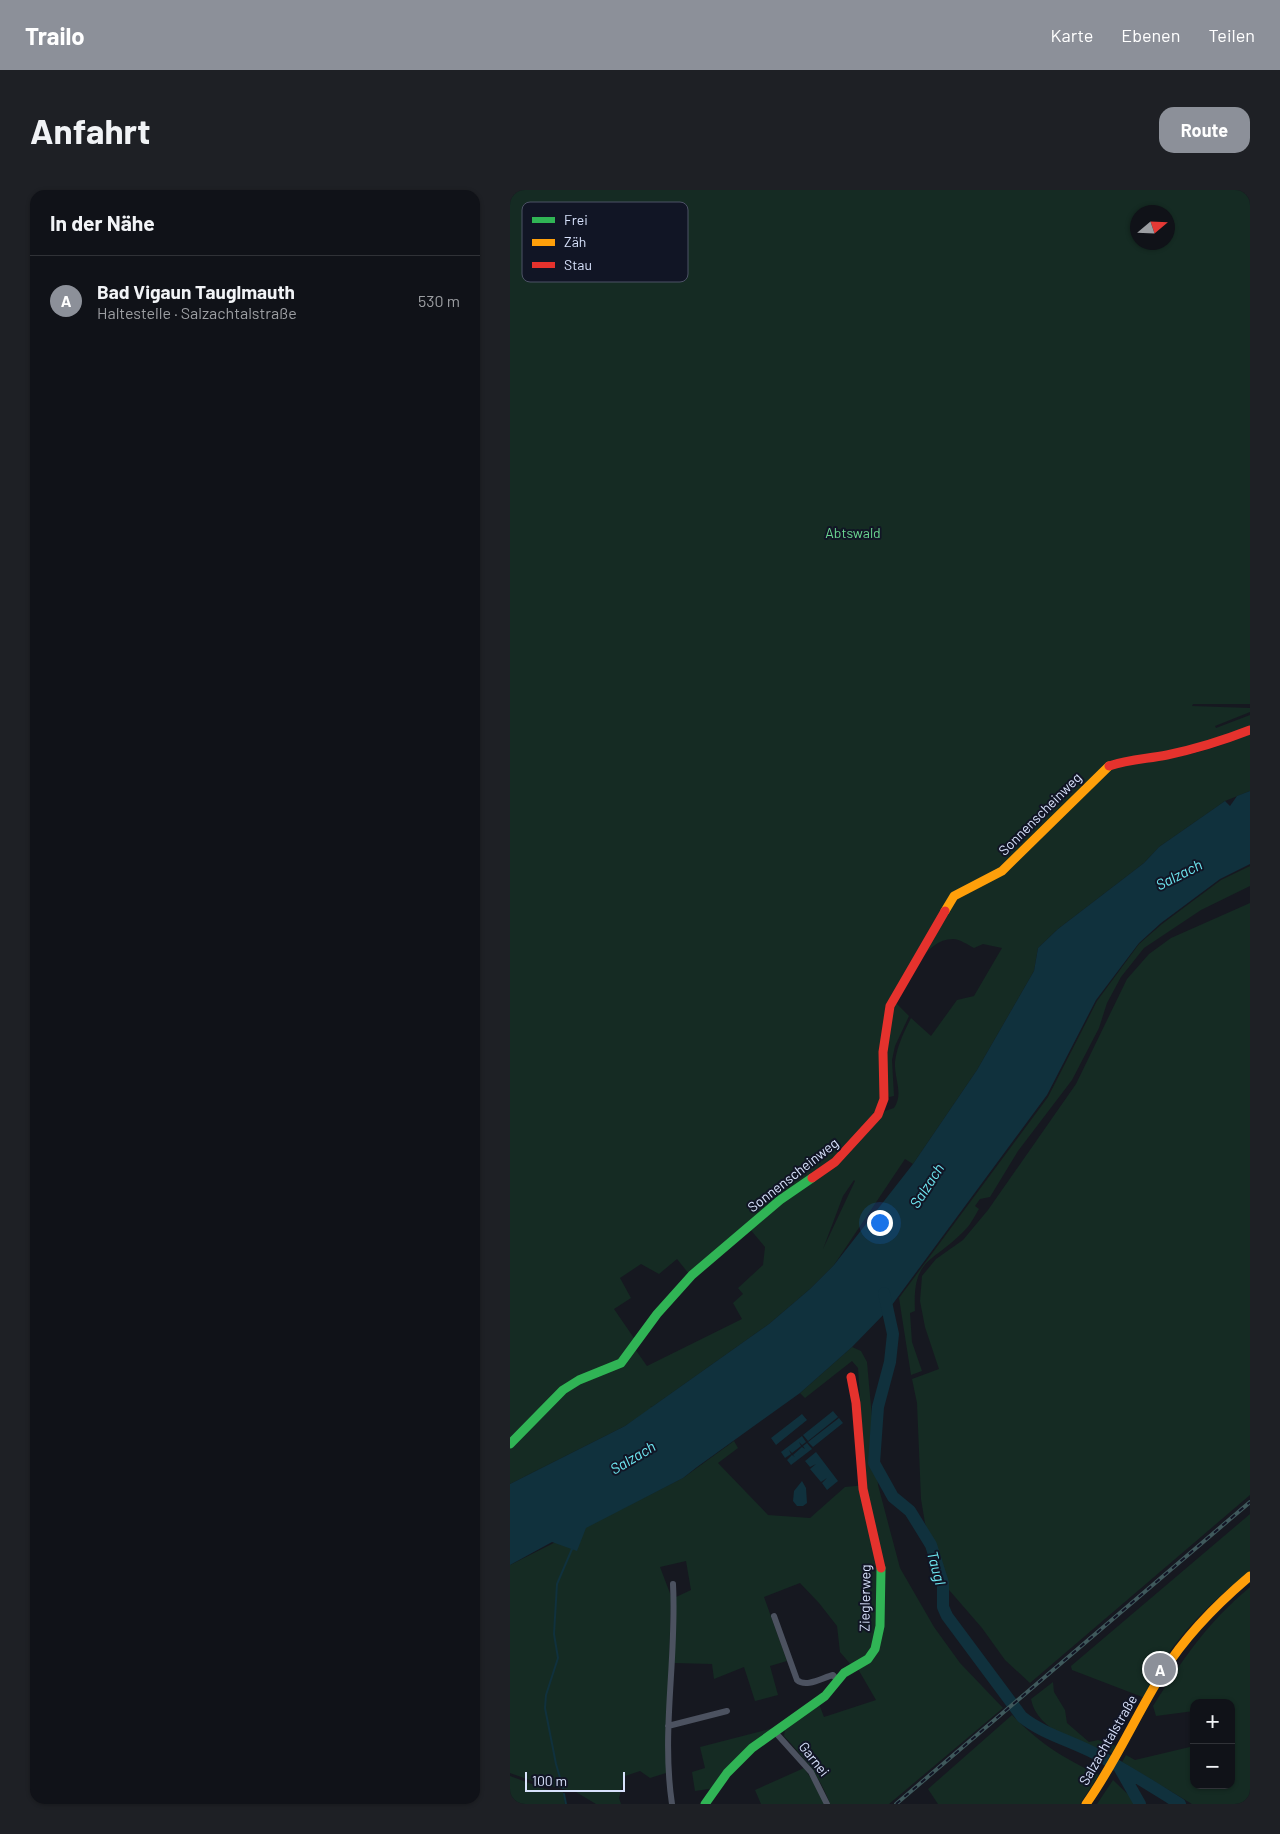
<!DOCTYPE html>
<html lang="de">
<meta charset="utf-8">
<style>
:root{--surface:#101218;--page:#1e2025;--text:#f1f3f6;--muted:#9c9ea2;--line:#303237;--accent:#8c9099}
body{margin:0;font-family:Barlow,sans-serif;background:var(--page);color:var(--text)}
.controls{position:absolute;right:15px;bottom:15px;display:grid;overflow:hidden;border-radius:10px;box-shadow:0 1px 4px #0004}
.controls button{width:45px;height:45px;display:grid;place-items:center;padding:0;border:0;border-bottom:1px solid var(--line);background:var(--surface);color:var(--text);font:25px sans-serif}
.compass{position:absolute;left:620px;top:15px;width:45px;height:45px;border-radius:50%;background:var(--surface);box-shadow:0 1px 4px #0004;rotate:71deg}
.scale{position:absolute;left:15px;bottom:12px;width:100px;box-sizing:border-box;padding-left:5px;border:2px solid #d8e2fc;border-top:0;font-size:14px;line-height:18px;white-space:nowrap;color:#d8e2fc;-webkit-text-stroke:4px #111525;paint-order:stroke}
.you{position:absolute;left:369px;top:1032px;width:18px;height:18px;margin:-12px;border:4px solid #fff;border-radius:50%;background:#1a73e8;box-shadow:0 0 0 8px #1a73e833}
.badge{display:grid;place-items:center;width:32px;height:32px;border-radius:50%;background:var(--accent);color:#fff;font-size:16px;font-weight:700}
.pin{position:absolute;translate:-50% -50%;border:2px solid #fff;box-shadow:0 1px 5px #0006}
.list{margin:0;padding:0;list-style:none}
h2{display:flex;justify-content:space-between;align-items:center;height:65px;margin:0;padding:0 20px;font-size:21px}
h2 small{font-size:16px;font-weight:400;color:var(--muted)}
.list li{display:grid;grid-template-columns:32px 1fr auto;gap:15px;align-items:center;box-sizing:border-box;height:90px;padding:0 20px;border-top:1px solid var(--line)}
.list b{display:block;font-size:19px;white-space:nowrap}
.list p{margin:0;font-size:16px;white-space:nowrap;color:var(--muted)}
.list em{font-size:16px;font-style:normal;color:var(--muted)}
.map{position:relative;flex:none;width:740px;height:1614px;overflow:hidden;border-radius:15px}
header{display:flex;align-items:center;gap:30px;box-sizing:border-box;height:70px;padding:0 25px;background:var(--accent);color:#fff}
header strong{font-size:24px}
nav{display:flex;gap:28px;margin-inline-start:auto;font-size:18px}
.intro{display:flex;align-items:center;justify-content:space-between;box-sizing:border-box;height:120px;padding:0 30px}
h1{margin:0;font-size:35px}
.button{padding:12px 22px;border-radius:15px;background:var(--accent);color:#fff;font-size:18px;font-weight:700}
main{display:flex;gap:30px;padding:0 30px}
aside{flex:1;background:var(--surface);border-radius:15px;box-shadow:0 1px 4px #0004}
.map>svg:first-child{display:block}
.green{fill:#152b23;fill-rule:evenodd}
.water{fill:#10313d}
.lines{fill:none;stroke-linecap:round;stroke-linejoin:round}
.stream{stroke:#10313d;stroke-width:2}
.river{stroke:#10313d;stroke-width:12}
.street{stroke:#4c5260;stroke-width:6}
.fast{stroke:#30b455;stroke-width:9}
.slow{stroke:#ff9f0a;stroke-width:9}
.jam{stroke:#e5322d;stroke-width:9}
.rail-casing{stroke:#3f595c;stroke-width:4}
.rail{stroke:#111525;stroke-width:2;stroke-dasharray:5.5;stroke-linecap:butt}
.labels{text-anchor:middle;stroke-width:4;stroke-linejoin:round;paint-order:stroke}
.park-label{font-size:14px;fill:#6ad691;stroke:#111525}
.street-label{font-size:14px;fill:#d8e2fc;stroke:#111525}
.water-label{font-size:15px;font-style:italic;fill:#6fe9f3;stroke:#111525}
.key{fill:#111525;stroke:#4d5266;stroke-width:1}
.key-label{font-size:14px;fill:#d8e2fc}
</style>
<header>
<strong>Trailo</strong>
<nav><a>Karte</a><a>Ebenen</a><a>Teilen</a></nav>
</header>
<div class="intro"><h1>Anfahrt</h1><a class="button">Route</a></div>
<main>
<aside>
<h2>In der Nähe<small></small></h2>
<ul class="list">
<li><span class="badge">A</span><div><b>Bad Vigaun Tauglmauth</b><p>Haltestelle · Salzachtalstraße</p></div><em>530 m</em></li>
</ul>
</aside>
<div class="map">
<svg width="740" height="1614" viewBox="0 0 740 1614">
<rect width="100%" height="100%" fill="#161820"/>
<!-- green -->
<path class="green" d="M0 0H740V514H683L682 516 740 518V522L705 536 706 538 740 525V537C716 553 679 561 651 564 629 567 615 564 595 576L597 579C614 573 629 572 647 570 679 566 710 557 740 544V601L715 611 649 657 634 673 548 739 528 758 524 781 467 880 403 974 395 969 324 1075 300 1099 259 1134 142 1217 140 1216 143 1218 115 1236 0 1294V1256C20 1238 35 1215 57 1200 83 1183 104 1186 125 1159L137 1176 232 1129 223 1113 233 1104 228 1098 253 1075 255 1057 239 1038 286 1000 321 978 351 949 375 921 384 918C394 903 384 889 385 872 387 856 394 842 401 828L421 846 447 810 464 806 492 758 473 754 464 758C458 755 450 749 443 749 414 749 398 791 386 813L399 826 385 856 382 870 384 906 379 907C370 884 375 852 379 829L374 828 371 854 373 900 370 913 360 930 330 964 280 999 179 1084 167 1069 149 1084 131 1074 110 1088 121 1108 104 1119 126 1151 114 1167 102 1176 64 1191 43 1205 0 1250ZM628 22H658V52H628ZM344 990 345 991 313 1059 333 1006Z
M740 676V696L691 720 634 758 611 787 597 813 589 838 562 890 508 961 480 1007 470 1009 465 1016 469 1019C464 1027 460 1036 453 1042 423 1073 402 1067 405 1121L400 1123 402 1152 412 1181 401 1185 389 1108 538 907 587 811 629 754 652 734 711 690Z
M740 713V1305L520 1493 495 1470 472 1438 433 1393 415 1333 411 1309 407 1213 402 1189 429 1179 415 1137 410 1111 412 1086 426 1069 453 1050 478 1020 566 894 617 789 639 764 661 748Z
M342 1157 351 1161 357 1172 368 1295 390 1378 424 1437 450 1473 493 1518 379 1614H320C310 1586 294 1568 274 1546L275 1540 309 1514 314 1527 366 1510 348 1479 342 1476 330 1462 327 1436 309 1413 290 1393 254 1407 277 1471 260 1476 268 1505 245 1511 234 1477 204 1489 202 1474 164 1473 166 1407 181 1400 176 1371 150 1377 161 1406 156 1583 140 1588 130 1581 115 1586 109 1608 111 1614H86L66 1602 28 1593 0 1583V1375L173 1288 224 1251 228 1258 208 1273 258 1325 300 1328 335 1297 356 1295 348 1178 342 1171 295 1208 290 1203Z
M740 1324V1382C708 1405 676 1437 654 1470 647 1482 641 1496 635 1508L562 1480 561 1476Z
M740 1397V1614H682L612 1572 616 1565 625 1570 684 1556V1595H721V1513H684V1521L646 1526 643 1516C673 1469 696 1434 740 1397Z
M543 1492 544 1502 555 1520 557 1533 579 1552 588 1550 606 1556 602 1563C574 1555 527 1542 521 1509Z
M502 1525C530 1554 553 1568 589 1585L570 1614H428L418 1599Z
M267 1537 205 1598 185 1601 182 1582 195 1578 190 1557Z
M294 1578 310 1602 314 1614H251L245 1600Z
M0 1586 38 1600 53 1602 55 1614H0Z
M603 1590 628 1614H587Z"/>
<!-- water -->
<path class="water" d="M740 601V674L710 689 651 733 629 753 586 810 537 905 379 1119 342 1157 290 1203 187 1277 173 1288 76 1338 67 1361 42 1352 0 1375V1294L115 1236 259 1134 300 1099 324 1075 403 974 467 880 524 781 528 758 548 739 634 673 649 657 715 611 720 616 727 606Z
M323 1221 328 1227 298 1251 293 1245Z
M292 1224 297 1230 266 1255 261 1248Z
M329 1228 333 1233 303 1257 298 1252Z
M292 1246 296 1252 292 1255 289 1252 291 1256 282 1263 279 1260 281 1264 275 1268 271 1262Z
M297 1253 302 1259 281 1275 277 1270 282 1265 285 1267 283 1265 292 1257 295 1259 293 1256Z
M306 1262 328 1291 317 1300 312 1293 317 1288 311 1292 300 1279 306 1274 300 1277 295 1271Z
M292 1291 296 1298 297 1313 293 1316H287L283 1311 284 1301Z"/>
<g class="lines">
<!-- stream -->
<path class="stream" d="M53 1598 46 1574 35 1518 36 1505 48 1468 44 1444 47 1394 62 1359
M54 1604 56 1614"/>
<!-- river -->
<path class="river" d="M374 1103 383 1144 380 1172 368 1217 364 1273 383 1307 400 1321 421 1355 433 1393V1417L437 1426 512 1527C532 1543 558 1550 580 1561 612 1577 641 1596 670 1614
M609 1577 630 1614"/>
<!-- street -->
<path class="street" d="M264 1426 287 1490C296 1498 312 1488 323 1485L328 1491
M158 1536 217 1521
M265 1542 301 1582 317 1614
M162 1614C151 1541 167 1468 163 1394"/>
<!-- fast -->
<path class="fast" d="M0 1254 53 1200 69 1190 111 1173 147 1124 182 1085 270 1010 302 988
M195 1614 217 1583 242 1558 315 1506 334 1483 358 1469 365 1459 370 1436 371 1378"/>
<!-- slow -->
<path class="slow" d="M435 721 444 706 492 681 599 576
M576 1614C606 1572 626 1525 653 1482 676 1445 707 1414 740 1386"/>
<!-- jam -->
<path class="jam" d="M599 576C619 569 637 569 657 565 686 559 712 551 740 540
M302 988 325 972 368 925 374 909 373 862 380 816 435 721
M341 1187 346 1213 353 1299 371 1378"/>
<!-- rail casing -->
<g class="rail-casing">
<path id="rail" d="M386 1614 740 1312"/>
</g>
<!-- rail -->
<use href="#rail" class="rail"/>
</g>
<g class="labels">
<!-- park labels -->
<g class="park-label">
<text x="343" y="348">Abtswald</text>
</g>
<!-- street labels -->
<g class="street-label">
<text transform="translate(530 624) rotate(-45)" y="5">Sonnenscheinweg</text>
<text transform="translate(283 985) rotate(-38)" y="5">Sonnenscheinweg</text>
<text transform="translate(355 1408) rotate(-89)" y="5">Zieglerweg</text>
<text transform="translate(598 1550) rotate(-60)" y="5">Salzachtalstraße</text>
<text transform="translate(304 1569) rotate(52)" y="5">Garnei</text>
</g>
<!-- water labels -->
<g class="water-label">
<text transform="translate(669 685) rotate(-27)" y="5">Salzach</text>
<text transform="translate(417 996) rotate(-57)" y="5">Salzach</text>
<text transform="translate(123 1268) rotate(-31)" y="5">Salzach</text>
<text transform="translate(426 1378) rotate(75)" y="5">Taugl</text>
</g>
</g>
<!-- legend -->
<rect x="12" y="12" width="166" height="80" rx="8" class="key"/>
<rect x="22" y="27" width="23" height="6" fill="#30b455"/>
<rect x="22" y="49" width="23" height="7" fill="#ff9f0a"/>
<rect x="22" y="72" width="23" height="6" fill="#e5322d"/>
<g class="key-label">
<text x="54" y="35">Frei</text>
<text x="54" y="57">Zäh</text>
<text x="54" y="80">Stau</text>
</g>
</svg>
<div class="controls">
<button>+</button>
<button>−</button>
</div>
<svg class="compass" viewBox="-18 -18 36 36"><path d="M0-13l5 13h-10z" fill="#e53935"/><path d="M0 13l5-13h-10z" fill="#9c9ea2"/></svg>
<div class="scale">100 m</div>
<div class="you"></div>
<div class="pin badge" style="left:650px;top:1479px">A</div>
</div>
</main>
